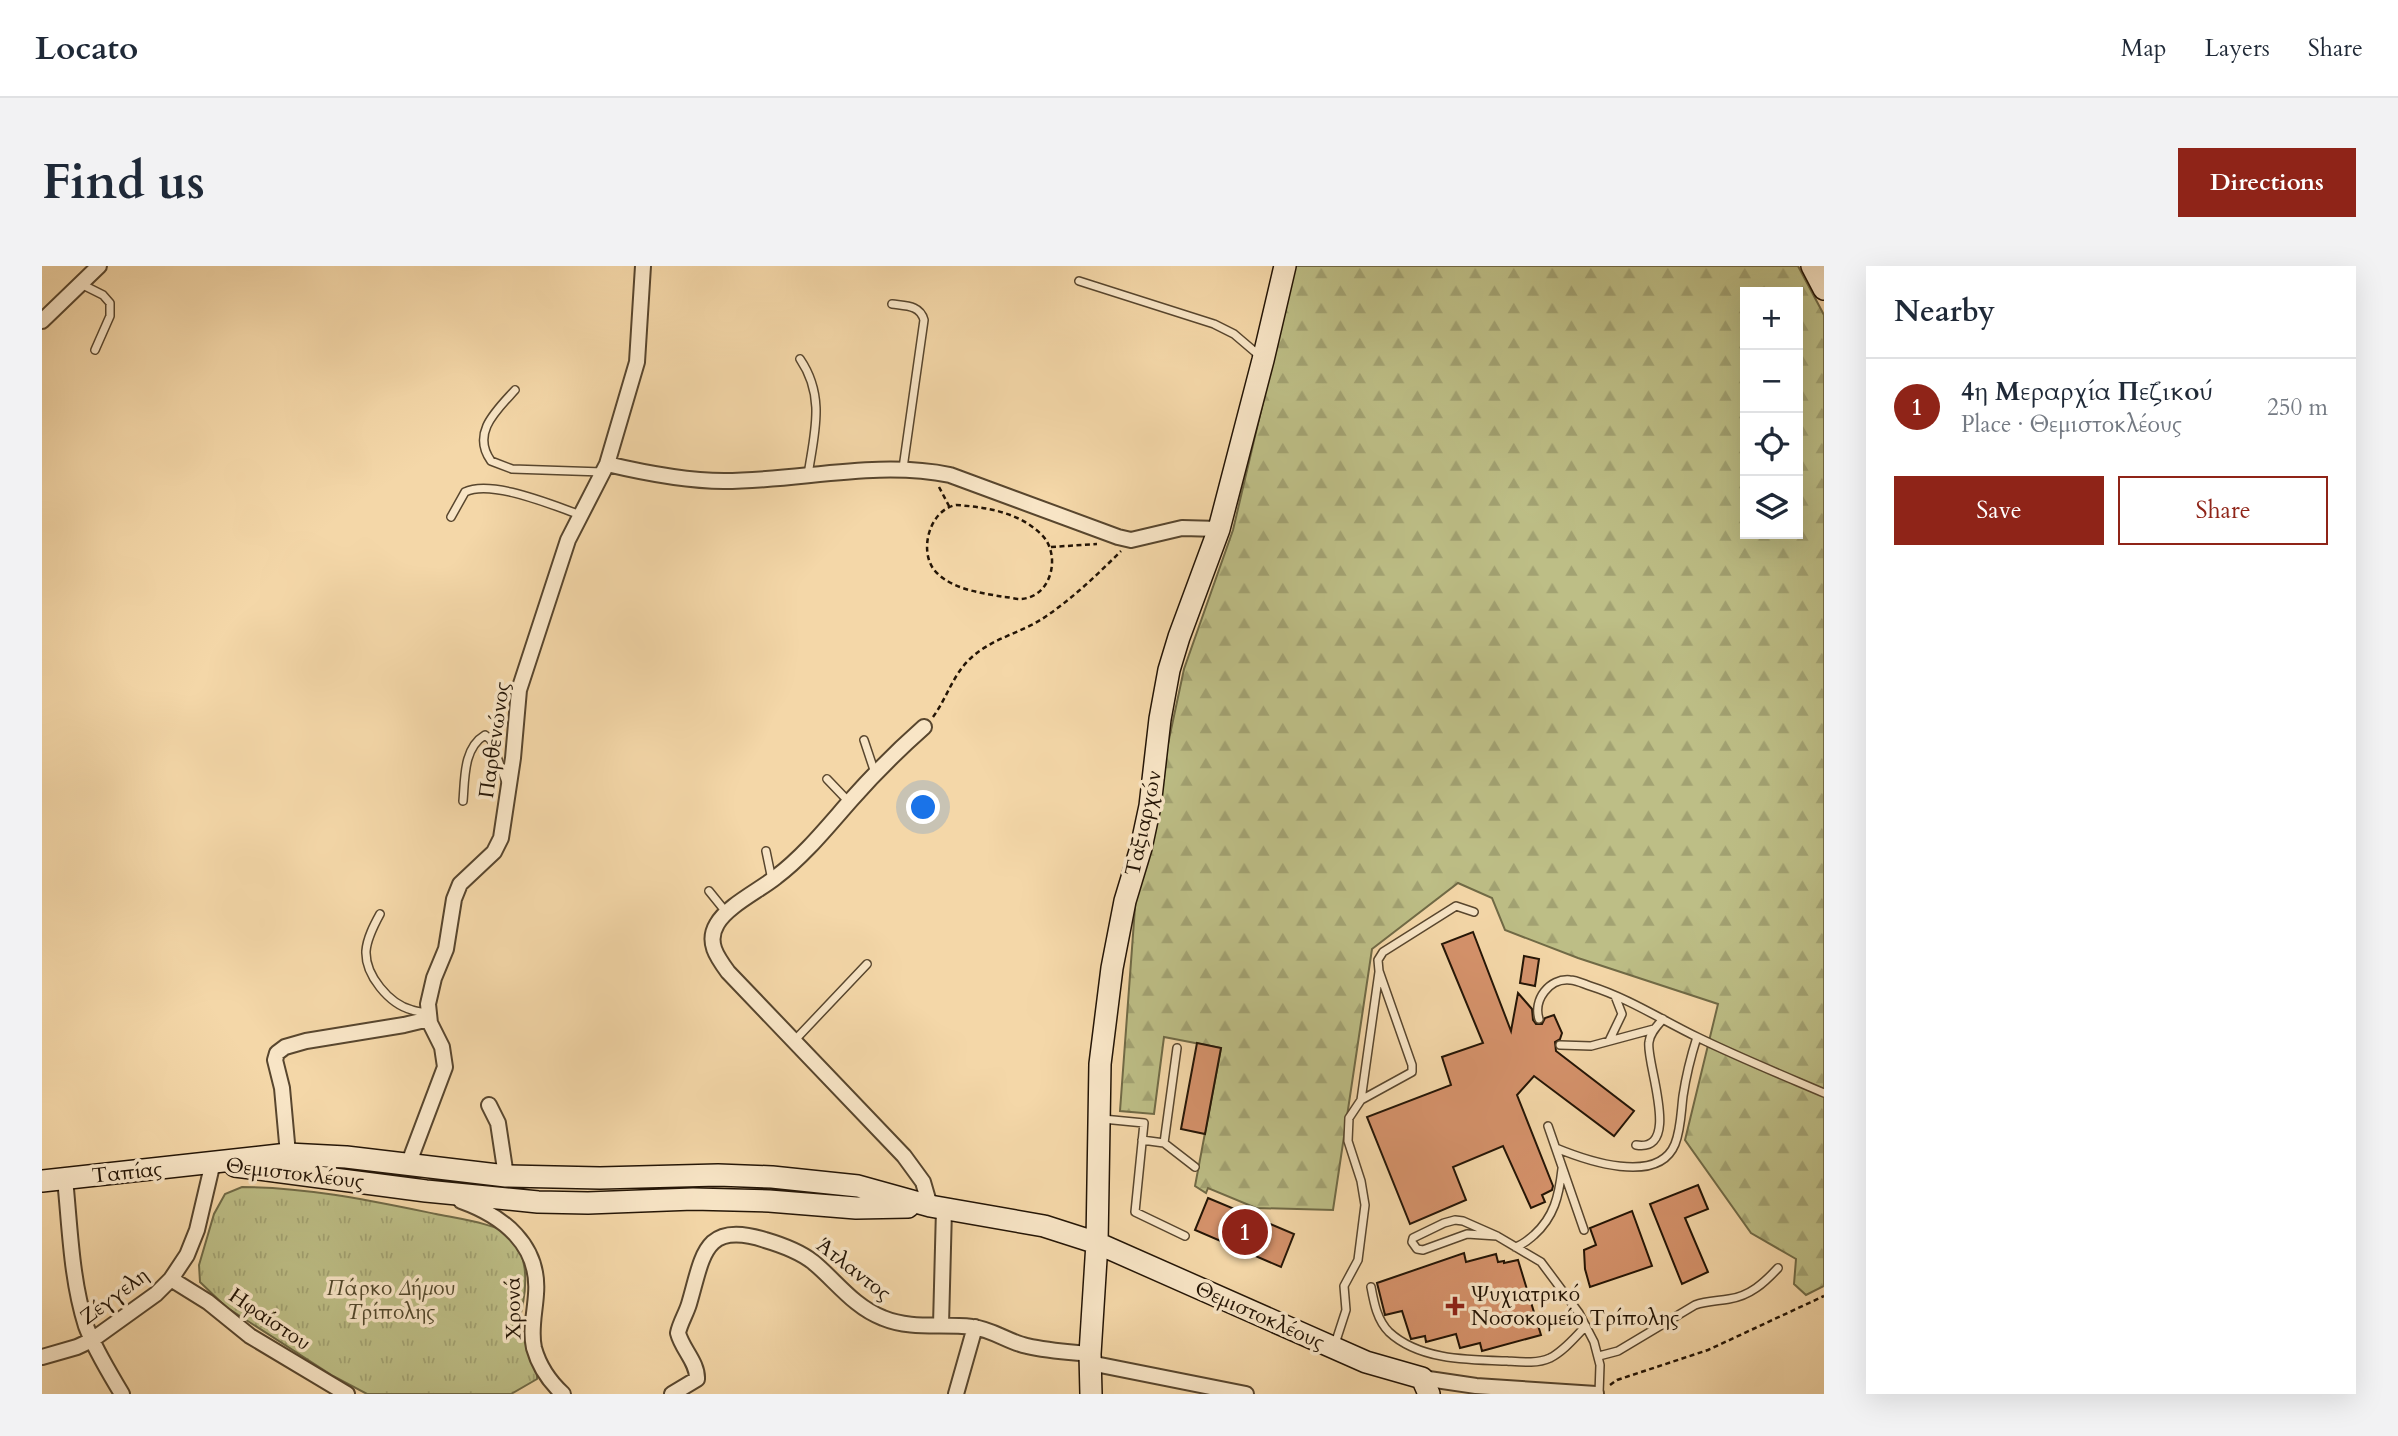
<!DOCTYPE html>
<meta charset="utf-8">
<style>
:root{--surface:#fff;--page:#f2f2f3;--text:#1f2937;--muted:#747a83;--line:#e0e1e3;--accent:#8f2418}
body{margin:0;font-family:Cardo,serif;background:var(--page);color:var(--text)}
.controls{position:absolute;right:21px;top:21px;display:grid;overflow:hidden;border-radius:0px;box-shadow:0 7px 28px #0002}
.controls button{width:63px;height:63px;display:grid;place-items:center;padding:0;border:0;border-bottom:2px solid var(--line);background:var(--surface);color:var(--text);font:35px sans-serif}
.you{position:absolute;left:882px;top:542px;width:24px;height:24px;margin:-18px;border:5px solid #fff;border-radius:50%;background:#1a73e8;box-shadow:0 0 0 10px #1a73e833}
.badge{display:grid;place-items:center;width:46px;height:46px;border-radius:50%;background:var(--accent);color:#fff;font-size:23px;font-weight:700}
.pin{position:absolute;translate:-50% -50%;border:4px solid #fff;box-shadow:0 2px 7px #0006}
.list{margin:0;padding:0;list-style:none}
h2{display:flex;justify-content:space-between;align-items:center;height:91px;margin:0;padding:0 28px;font-size:30px}
h2 small{font-size:23px;font-weight:400;color:var(--muted)}
.list li{display:grid;grid-template-columns:46px 1fr auto;gap:21px;align-items:center;box-sizing:border-box;height:98px;padding:0 28px;border-top:2px solid var(--line)}
.list b{display:block;font-size:26px;white-space:nowrap}
.list p{margin:0;font-size:23px;white-space:nowrap;color:var(--muted)}
.list em{font-size:23px;font-style:normal;color:var(--muted)}
.actions{display:flex;gap:14px;padding:21px 28px}
.actions a{flex:1;padding:16px 0;border:2px solid var(--accent);border-radius:0px;text-align:center;font-size:24px;color:var(--accent)}
.actions .main{background:var(--accent);color:#fff}
.icon{flex:none;width:38px;height:38px;fill:none;stroke:currentColor;stroke-width:2;stroke-linecap:round;stroke-linejoin:round}
.map{position:relative;flex:none;width:1782px;height:1128px;overflow:hidden;border-radius:0px}
header{display:flex;align-items:center;gap:42px;box-sizing:border-box;height:98px;padding:0 35px;background:var(--surface);border-bottom:2px solid var(--line)}
header strong{font-size:33px}
nav{display:flex;gap:38px;margin-inline-start:auto;font-size:24px}
.intro{display:flex;align-items:center;justify-content:space-between;box-sizing:border-box;height:168px;padding:0 42px}
h1{margin:0;font-size:49px}
.button{padding:18px 32px;border-radius:0px;background:var(--accent);color:#fff;font-size:24px;font-weight:700}
main{display:flex;gap:42px;padding:0 42px}
aside{flex:1;background:var(--surface);border-radius:0px;box-shadow:0 7px 28px #0002}
.map>svg:first-child{display:block}
.grass{fill:url(#grass-tufts);stroke:#706a46;stroke-width:2}
.forest{fill:url(#forest-firs);stroke:#706a46;stroke-width:2;fill-rule:evenodd}
.building{fill:#d5926b;stroke:#241506;stroke-width:2}
.lines{fill:none;stroke-linecap:round;stroke-linejoin:round}
.lane-casing{stroke:#58462e;stroke-width:10}
.street-casing{stroke:#58462e;stroke-width:18}
.secondary-casing{stroke:#241506;stroke-width:24}
.path{stroke:#241506;stroke-width:2.5;stroke-dasharray:5 3.5;stroke-linecap:butt}
.lane{stroke:#f8e5c6;stroke-width:7}
.street{stroke:#f8e5c6;stroke-width:14}
.secondary{stroke:#f8e5c6;stroke-width:21}
.poi-dot{fill:#8f2418;stroke:#f8e5c6;stroke-width:2.5}
.labels{text-anchor:middle;stroke-width:7;stroke-linejoin:round;paint-order:stroke}
.street-label{font-size:21px;fill:#241506;stroke:#f8e5c6}
.park-label{font-size:21px;font-style:italic;fill:#52482c;stroke:#f8e5c6}
.poi-label{font-size:21px;fill:#241506;stroke:#f8e5c6;text-anchor:start}
</style>
<header>
<strong>Locato</strong>
<nav><a>Map</a><a>Layers</a><a>Share</a></nav>
</header>
<div class="intro"><h1>Find us</h1><a class="button">Directions</a></div>
<main>
<div class="map">
<svg width="1782" height="1128" viewBox="0 0 1782 1128">
<defs>
<pattern id="grass-tufts" width="24" height="20" patternUnits="userSpaceOnUse" patternTransform="scale(1.75)"><rect width="24" height="20" fill="#bdbe86"/><path d="M3 7l-1-3M5 7V3M7 7l1-3M15 17l-1-3M17 17v-4M19 17l1-3" fill="none" stroke="#a2a272"/></pattern>
<pattern id="forest-firs" width="22" height="20" patternUnits="userSpaceOnUse" patternTransform="scale(1.75)"><rect width="22" height="20" fill="#bdbe86"/><path d="M5 1l3.5 6h-7zM16 11l3.5 6h-7z" fill="#a2a272"/></pattern>
</defs>
<rect width="100%" height="100%" fill="#f4d7a8"/>
<filter id="stains"><feTurbulence type="fractalNoise" baseFrequency=".00286" numOctaves="4"/><feColorMatrix values="0 0 0 0 .2 0 0 0 0 .09 0 0 0 0 .02 0 0 0 .5 -.17"/></filter>
<radialGradient id="worn" r=".72"><stop offset=".6" stop-color="#630" stop-opacity="0"/><stop offset="1" stop-color="#630" stop-opacity=".3"/></radialGradient>
<!-- grass -->
<path class="grass" d="M200 921C265 921 330 935 394 948 412 952 458 958 470 971 485 988 485 1016 481 1037 480 1044 477 1051 478 1058 480 1077 496 1094 495 1113L469 1128H325L291 1110 184 1041 158 1016 157 999 172 948 183 928Z"/>
<!-- forest -->
<path class="forest" d="M1253 0H1756L1782 49V1020L1764 1029 1752 1018 1754 993 1709 967 1643 874 1676 738 1536 692 1463 664 1450 632 1416 617 1330 683 1291 944 1214 942 1166 922 1164 927 1153 920 1179 782 1122 771 1112 848 1078 845 1094 628 1142 403 1191 264ZM1703 26H1756V268H1703Z"/>
<!-- building -->
<path class="building" d="M1431 666 1469 765 1476 727 1490 743 1491 754 1494 758H1500L1503 752 1512 749 1520 767 1518 773 1513 776 1514 785 1592 845 1572 870 1492 810 1475 829 1511 920 1510 924 1500 929 1503 936 1489 942 1461 880 1411 901 1424 934 1368 958 1325 851 1409 819 1400 791 1441 777 1400 678Z
M1482 690 1497 693 1493 720 1478 717Z
M1155 777 1179 782 1163 868 1139 863Z
M1656 919 1666 943 1643 952 1666 1006 1640 1018 1608 938Z
M1166 932 1252 968 1239 1001 1153 964Z
M1590 945 1610 1000 1548 1021 1543 1003 1542 984 1554 979 1548 962Z
M1422 987 1424 996 1454 988 1456 996 1462 995V997L1476 994 1499 1069 1440 1085 1438 1077 1418 1082 1414 1068 1384 1076 1383 1070 1369 1073 1360 1045 1343 1049 1335 1017Z"/>
<g class="lines">
<!-- lane casing -->
<g class="lane-casing">
<path id="lane" d="M1037 15 1172 58 1192 68 1219 91
M39 18 61 29 68 37V50L53 84
M850 38C864 40 878 39 882 54L861 202
M758 93C784 131 772 168 766 209
M473 124C454 145 429 167 449 195L470 203 561 206
M409 251 423 226C450 213 512 240 539 249
M822 474 833 507
M785 513 807 536
M421 535C423 513 421 482 443 469L449 474 464 516
M724 585 730 614
M667 625 684 646
M338 648C332 659 325 672 324 685 323 709 347 738 370 744 375 746 381 746 386 747
M1497 753C1491 734 1507 712 1528 714 1534 714 1542 718 1548 720 1586 732 1620 754 1655 771 1696 791 1740 809 1782 827
M752 775 825 698
M1567 775 1580 748 1573 730
M1518 779 1549 780 1612 763
M1319 834 1337 706
M1061 853 1102 857 1093 946 1143 970
M1506 860 1542 964
M1100 874 1122 877 1153 901
M1122 877 1135 782
M1594 879C1641 887 1603 795 1607 776 1608 767 1615 760 1621 753
M1514 882C1543 894 1616 920 1633 878 1639 863 1639 846 1641 830 1644 810 1649 790 1655 771
M1455 970 1425 968 1381 984 1375 983 1370 976 1371 972 1402 957 1413 954 1421 955 1455 970 1499 996 1537 1047 1552 1076 1558 1099 1557 1128
M1473 981C1481 979 1486 974 1492 969 1512 951 1517 930 1520 903
M1329 1021C1332 1037 1335 1054 1347 1066 1377 1094 1426 1094 1465 1095 1479 1096 1495 1098 1508 1092 1522 1085 1533 1071 1544 1060
M1292 1081 1304 1044 1302 1020 1316 994 1323 939 1319 915 1306 875 1307 852 1319 834 1370 806V799L1337 705 1336 694 1341 686 1414 640 1432 646
M1557 1090 1576 1085 1653 1039C1664 1035 1675 1035 1687 1033 1708 1030 1722 1017 1736 1002"/>
</g>
<!-- street casing -->
<g class="street-casing">
<path id="street" d="M0 55 57 0
M565 198C603 207 643 215 682 215 758 215 833 194 908 209L1076 271 1089 274 1140 262 1177 263
M882 461C856 484 832 508 809 534 786 560 762 590 734 611 718 624 685 640 675 658 664 676 675 691 686 706L862 890 881 916 888 940
M447 839 456 857 464 910
M246 888 240 822 233 794 235 787 243 781 264 775 362 759 387 753
M366 899 403 801 400 781 388 757 386 738 392 712 404 683 412 633 418 618 452 586 459 572 471 492 477 424 526 274 565 198 595 96 601 0
M23 913C28 961 29 1013 44 1060 53 1084 67 1106 80 1128
M419 935C461 950 498 979 494 1028 493 1046 488 1064 492 1082 497 1100 508 1116 521 1128
M129 1013 166 1036 208 1070 305 1128
M899 1059 902 943
M0 1091 35 1081 50 1074 114 1028 129 1013 145 989 155 964 171 896
M1048 1097 1204 1128
M1380 1112 1434 1120 1554 1128
M630 1128 655 1113C656 1097 640 1083 636 1067 638 1057 644 1048 647 1038 661 991 661 954 723 974 740 979 757 985 771 996 794 1015 812 1041 841 1052 870 1064 900 1057 930 1061 950 1063 966 1076 985 1080 1006 1085 1027 1086 1048 1088
M914 1128 933 1061"/>
</g>
<!-- secondary casing -->
<g class="secondary-casing">
<path id="secondary" d="M1770 0 1782 23
M193 900 384 925 496 936 546 937 651 933 727 935 814 942 866 941
M0 915 246 888 304 891 464 910 558 912 676 909 730 911 816 920 888 940 1002 960 1055 977 1324 1096 1380 1112 1387 1128
M1049 1128 1048 1088 1055 977 1058 798 1070 702 1083 635 1099 582 1108 540 1118 453 1127 404 1137 371 1177 263 1221 94 1243 0"/>
</g>
<!-- path -->
<path class="path" d="M897 221 907 240
M914 239C944 241 976 246 999 268 1020 288 1010 332 978 333 973 333 967 331 962 331 940 327 913 324 896 308 875 290 886 244 914 239Z
M1009 281 1055 278
M891 451C905 432 911 408 929 392 949 373 978 367 1000 353 1029 334 1055 309 1079 285
M1568 1119 1575 1114 1666 1084 1782 1030"/>
<!-- lane -->
<use href="#lane" class="lane"/>
<!-- street -->
<use href="#street" class="street"/>
<!-- secondary -->
<use href="#secondary" class="secondary"/>
</g>
<!-- markers -->
<path class="poi-dot" d="M1409.5 1029.5h7v7h7v7h-7v7h-7v-7h-7v-7h7z"/>
<g class="labels">
<!-- street labels -->
<g class="street-label">
<text transform="translate(452 474) rotate(-82)" y="7">Παρθενώνος</text>
<text transform="translate(1101 557) rotate(-78)" y="7">Ταξιαρχών</text>
<text transform="translate(85 906) rotate(-6)" y="7">Ταπίας</text>
<text transform="translate(253 907) rotate(7)" y="7">Θεμιστοκλέους</text>
<text transform="translate(812 1003) rotate(38)" y="7">Άτλαντος</text>
<text transform="translate(72 1030) rotate(-37)" y="7">Ζέγγελη</text>
<text transform="translate(471 1042) rotate(-91)" y="7">Χρονά</text>
<text transform="translate(1218 1049) rotate(24)" y="7">Θεμιστοκλέους</text>
<text transform="translate(228 1053) rotate(34)" y="7">Ηφαίστου</text>
</g>
<!-- park labels -->
<g class="park-label">
<text x="349" y="1029">Πάρκο Δήμου<tspan x="349" dy="24">Τρίπολης</tspan></text>
</g>
<!-- poi labels -->
<g class="poi-label">
<text x="1429" y="1035">Ψυχιατρικό<tspan x="1429" dy="24">Νοσοκομείο Τρίπολης</tspan></text>
</g>
</g>
<rect width="100%" height="100%" filter="url(#stains)"/>
<rect width="100%" height="100%" fill="url(#worn)"/>
</svg>
<div class="controls">
<button>+</button>
<button>−</button>
<button><svg class="icon" aria-label="locate" viewBox="0 0 24 24"><circle cx="12" cy="12" r="6"/><path d="M12 2v4M12 18v4M2 12h4M18 12h4"/></svg></button>
<button><svg class="icon" aria-label="layers" viewBox="0 0 24 24"><path d="M12 4l9 5-9 5-9-5zM3 14l9 5 9-5"/></svg></button>
</div>
<div class="you"></div>
<div class="pin badge" style="left:1203px;top:966px">1</div>
</div>
<aside>
<h2>Nearby<small></small></h2>
<ul class="list">
<li><span class="badge">1</span><div><b>4η Μεραρχία Πεζικού</b><p>Place · Θεμιστοκλέους</p></div><em>250 m</em></li>
</ul>
<div class="actions"><a class="main">Save</a><a>Share</a></div>
</aside>
</main>
